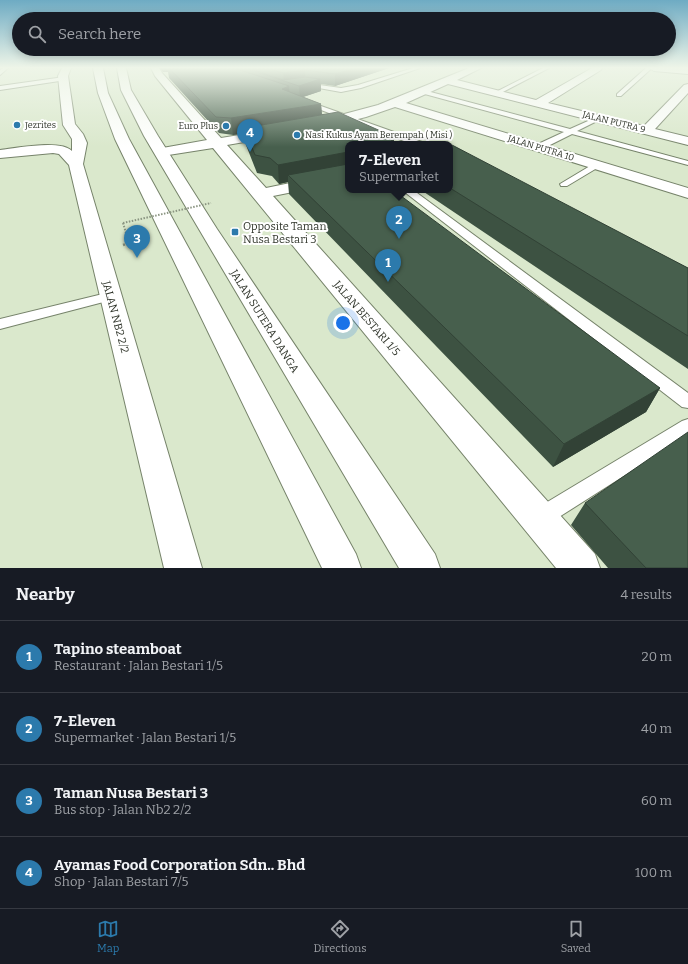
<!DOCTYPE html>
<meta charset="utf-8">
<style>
:root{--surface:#171b24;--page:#242831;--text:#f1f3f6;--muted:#9ea1a6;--line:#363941;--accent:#2c7aac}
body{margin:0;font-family:Bitter,serif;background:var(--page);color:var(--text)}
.you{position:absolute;left:343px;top:323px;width:14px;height:14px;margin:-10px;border:3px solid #fff;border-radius:50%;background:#1a73e8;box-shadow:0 0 0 6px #1a73e833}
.badge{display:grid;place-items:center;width:26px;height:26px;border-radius:50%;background:var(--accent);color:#fff;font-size:13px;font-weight:700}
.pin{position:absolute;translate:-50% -33px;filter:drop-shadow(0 1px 2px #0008)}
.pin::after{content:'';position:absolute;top:21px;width:14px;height:12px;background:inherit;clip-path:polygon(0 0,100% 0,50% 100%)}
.popup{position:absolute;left:345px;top:141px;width:108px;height:52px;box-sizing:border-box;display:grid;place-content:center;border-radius:8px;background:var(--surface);filter:drop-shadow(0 1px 3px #0005);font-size:13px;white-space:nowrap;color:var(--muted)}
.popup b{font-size:15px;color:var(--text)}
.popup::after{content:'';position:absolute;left:50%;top:100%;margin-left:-8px;border:8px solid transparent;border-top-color:var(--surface)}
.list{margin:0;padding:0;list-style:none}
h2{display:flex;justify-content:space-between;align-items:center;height:52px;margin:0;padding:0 16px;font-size:17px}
h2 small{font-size:13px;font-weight:400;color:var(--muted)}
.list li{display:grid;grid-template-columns:26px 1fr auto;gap:12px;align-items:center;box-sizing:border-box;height:72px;padding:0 16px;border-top:1px solid var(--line)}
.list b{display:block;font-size:15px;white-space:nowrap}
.list p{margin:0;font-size:13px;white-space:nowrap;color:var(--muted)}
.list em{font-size:13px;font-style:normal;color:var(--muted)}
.icon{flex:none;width:22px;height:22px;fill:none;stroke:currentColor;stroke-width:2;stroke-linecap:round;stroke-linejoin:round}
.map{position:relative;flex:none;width:688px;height:568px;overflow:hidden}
.search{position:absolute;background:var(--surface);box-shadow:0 2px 10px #0003;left:12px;right:12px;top:12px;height:44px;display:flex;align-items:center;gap:10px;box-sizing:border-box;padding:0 14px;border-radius:22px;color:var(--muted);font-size:15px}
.sheet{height:340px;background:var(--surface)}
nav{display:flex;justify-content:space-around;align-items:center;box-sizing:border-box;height:56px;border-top:1px solid var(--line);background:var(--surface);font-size:11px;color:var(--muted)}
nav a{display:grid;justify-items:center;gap:2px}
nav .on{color:var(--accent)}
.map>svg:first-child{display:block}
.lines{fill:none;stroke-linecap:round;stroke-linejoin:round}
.lane-casing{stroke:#76836a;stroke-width:2}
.street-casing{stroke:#76836a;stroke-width:2}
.primary-casing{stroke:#76836a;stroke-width:2}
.path-far1{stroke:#8b9582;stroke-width:2;stroke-dasharray:1.5 1.5;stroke-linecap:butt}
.path{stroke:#8b9582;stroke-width:2.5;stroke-dasharray:2 2;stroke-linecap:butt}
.lane{fill:#fff;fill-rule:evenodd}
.street{fill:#fff;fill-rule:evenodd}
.primary{fill:#fff;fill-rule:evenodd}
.path-bridge{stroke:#8b9582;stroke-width:2;stroke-dasharray:1.5 1.5;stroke-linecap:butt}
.wall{fill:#3d5242}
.shaded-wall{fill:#324236}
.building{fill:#475f4d;stroke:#324236}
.poi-dot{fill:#2c7aac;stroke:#fff;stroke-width:1.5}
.labels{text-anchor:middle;stroke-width:4;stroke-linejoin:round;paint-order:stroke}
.far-street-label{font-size:9px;fill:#2f342a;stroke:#fff}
.far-poi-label{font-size:9px;fill:#2f342a;stroke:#fff;text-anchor:start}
.poi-label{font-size:11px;fill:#2f342a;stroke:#fff;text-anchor:start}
.street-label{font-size:11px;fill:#2f342a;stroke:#fff}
</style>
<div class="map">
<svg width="688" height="568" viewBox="0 0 688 568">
<rect width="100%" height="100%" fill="#dae8cc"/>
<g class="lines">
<!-- lane casing -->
<g class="lane-casing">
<path id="lane" d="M3 68H8L0 75V70Z
M413 68H420L361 88 341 92 302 85 305 83 341 88 358 85Z
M543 68H549L499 94 494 93Z
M646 68H652L621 96H617V94Z
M64 77 66 78V80L0 90V86Z
M423 90 570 129 597 117H601V119L577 131 688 161V165L572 134 542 149H536V145L564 132 421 93V91Z
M307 101 422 142 423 144H412L305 104 304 103Z
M595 163H598L602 165 567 186H561L560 184Z
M402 190H413L688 393V408L682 407Z
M111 292 115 293 117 296 115 299 0 329V319Z
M688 419V435L548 524 541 527 534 524 531 517 534 510 682 421Z"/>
</g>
<!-- street casing -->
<g class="street-casing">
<path id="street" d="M62 68H71L68 76 75 124 83 134 87 143 83 164 202 568H164L69 165 59 154 53 153 0 158V150C16 148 61 139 72 151V139L63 125 58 76Z
M151 68H159L162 73 221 138 275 129 280 130 282 133 280 136 227 145 266 188 348 171V181L273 196 595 554 600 568H556L213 148 162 156 157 155 155 152 157 149 207 140 155 76Z
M469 68H481L457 80 536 100 592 68H602L601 70 548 103 644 126 684 85 688 84V93L655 129 688 137V145L448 84 406 103 688 188V198L395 107 366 117 322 128 318 127 316 124 318 121 378 105Z
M649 68H688V74L654 71Z"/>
</g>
<!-- primary casing -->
<g class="primary-casing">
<path id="primary" d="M93 68H103L108 93 129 139 356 554 361 568H322L115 139 98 93Z
M117 68H126L131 90 158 136 217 229 435 554 440 568H399L144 136 121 90Z"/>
</g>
<!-- path-far1 -->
<path class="path-far1" d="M123 223 126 233"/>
<!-- path -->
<path class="path" d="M123 245 129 243 126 232"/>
<!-- lane -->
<use href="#lane" class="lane"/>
<!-- street -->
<use href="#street" class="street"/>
<!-- primary -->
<use href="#primary" class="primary"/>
<!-- path-bridge -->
<path class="path-bridge" d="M123 223 211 203"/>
</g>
<!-- wall -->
<path class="wall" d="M159 68H389L335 86 321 84V91L303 97 321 104 322 114 394 137V144H348V190L660 388 646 412 553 467 289 194 288 182 279 184 272 176 257 173 246 145 244 133 233 135 219 133 169 78 168 72H163Z
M450 145 688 268V369L421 190H450Z
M585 503 688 568H608L571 525Z"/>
<!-- shaded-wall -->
<path class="shaded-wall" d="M162 68H167L168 72H163Z
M357 68H389L335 86V74Z
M305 70 306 82 284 81 283 73Z
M320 79 321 91 300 98 299 86Z
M289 86 290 101 282 89Z
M321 104 322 120 244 128V133L233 135 231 118Z
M394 137V144H389Z
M348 152V170L288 175V182L279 184 278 165Z
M660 388 646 412 553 467 564 444Z"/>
<!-- building -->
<path class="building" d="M169 68H235L237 69 289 86 282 89 321 104 231 118 216 117Z
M245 68H248L283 80 305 77 320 79 299 86Z
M267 68H357L335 74 305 70 283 73Z
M338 112 394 137 389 144H348V152L278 165 270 158 255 155 244 128Z
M450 145H452L688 268V336L450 188Z
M348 164V190H393L660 388 564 444 288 175Z
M688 432V568H646L614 534 585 503Z"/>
<!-- sky -->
<linearGradient id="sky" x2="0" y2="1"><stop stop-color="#6eabc3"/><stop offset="0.46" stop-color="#eef5e8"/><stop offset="1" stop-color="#eef5e8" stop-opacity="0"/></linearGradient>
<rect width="688" height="147" fill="url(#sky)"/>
<!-- markers -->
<g class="poi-dot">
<circle cx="17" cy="125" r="4"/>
<circle cx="226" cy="126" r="4"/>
<circle cx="297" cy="135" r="4"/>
<rect x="231" y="228" width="8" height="8" rx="2"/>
</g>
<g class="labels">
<!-- far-street labels -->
<g class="far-street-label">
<text transform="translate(614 122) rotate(14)" y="3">JALAN PUTRA 9</text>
<text transform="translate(541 148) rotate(17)" y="3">JALAN PUTRA 10</text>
</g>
<!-- far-poi labels -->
<g class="far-poi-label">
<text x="25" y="128">Jezrites</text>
<text x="218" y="129" text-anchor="end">Euro Plus</text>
<text x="305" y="138">Nasi Kukus Ayam Berempah ( Misi )</text>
</g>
<!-- poi labels -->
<g class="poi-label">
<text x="243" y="230">Opposite Taman<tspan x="243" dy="13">Nusa Bestari 3</tspan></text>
</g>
<!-- street labels -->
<g class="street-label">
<text transform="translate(116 317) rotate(75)" y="4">JALAN NB2 2/2</text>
<text transform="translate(367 318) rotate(49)" y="4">JALAN BESTARI 1/5</text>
<text transform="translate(265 321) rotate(58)" y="4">JALAN SUTERA DANGA</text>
</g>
</g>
</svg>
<div class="you"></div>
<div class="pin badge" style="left:388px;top:282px">1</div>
<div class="pin badge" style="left:399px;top:239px">2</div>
<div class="popup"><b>7-Eleven</b>Supermarket</div>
<div class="pin badge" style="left:137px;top:258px">3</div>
<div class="pin badge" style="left:250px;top:152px">4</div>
<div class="search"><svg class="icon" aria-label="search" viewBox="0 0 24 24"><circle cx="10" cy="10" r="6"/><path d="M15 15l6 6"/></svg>Search here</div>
</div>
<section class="sheet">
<h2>Nearby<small>4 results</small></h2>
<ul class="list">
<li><span class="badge">1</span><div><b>Tapino steamboat</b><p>Restaurant · Jalan Bestari 1/5</p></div><em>20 m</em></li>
<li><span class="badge">2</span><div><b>7-Eleven</b><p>Supermarket · Jalan Bestari 1/5</p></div><em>40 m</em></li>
<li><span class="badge">3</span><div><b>Taman Nusa Bestari 3</b><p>Bus stop · Jalan Nb2 2/2</p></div><em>60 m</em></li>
<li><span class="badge">4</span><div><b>Ayamas Food Corporation Sdn.. Bhd</b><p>Shop · Jalan Bestari 7/5</p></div><em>100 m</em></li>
</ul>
</section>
<nav>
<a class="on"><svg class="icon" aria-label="map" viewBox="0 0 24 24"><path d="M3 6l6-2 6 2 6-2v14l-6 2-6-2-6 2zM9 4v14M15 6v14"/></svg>Map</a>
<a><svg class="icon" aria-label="directions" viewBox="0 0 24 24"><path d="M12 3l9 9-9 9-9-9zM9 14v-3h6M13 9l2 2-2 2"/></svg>Directions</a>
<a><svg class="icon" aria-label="saved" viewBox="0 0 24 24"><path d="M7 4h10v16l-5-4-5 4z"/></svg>Saved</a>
</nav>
